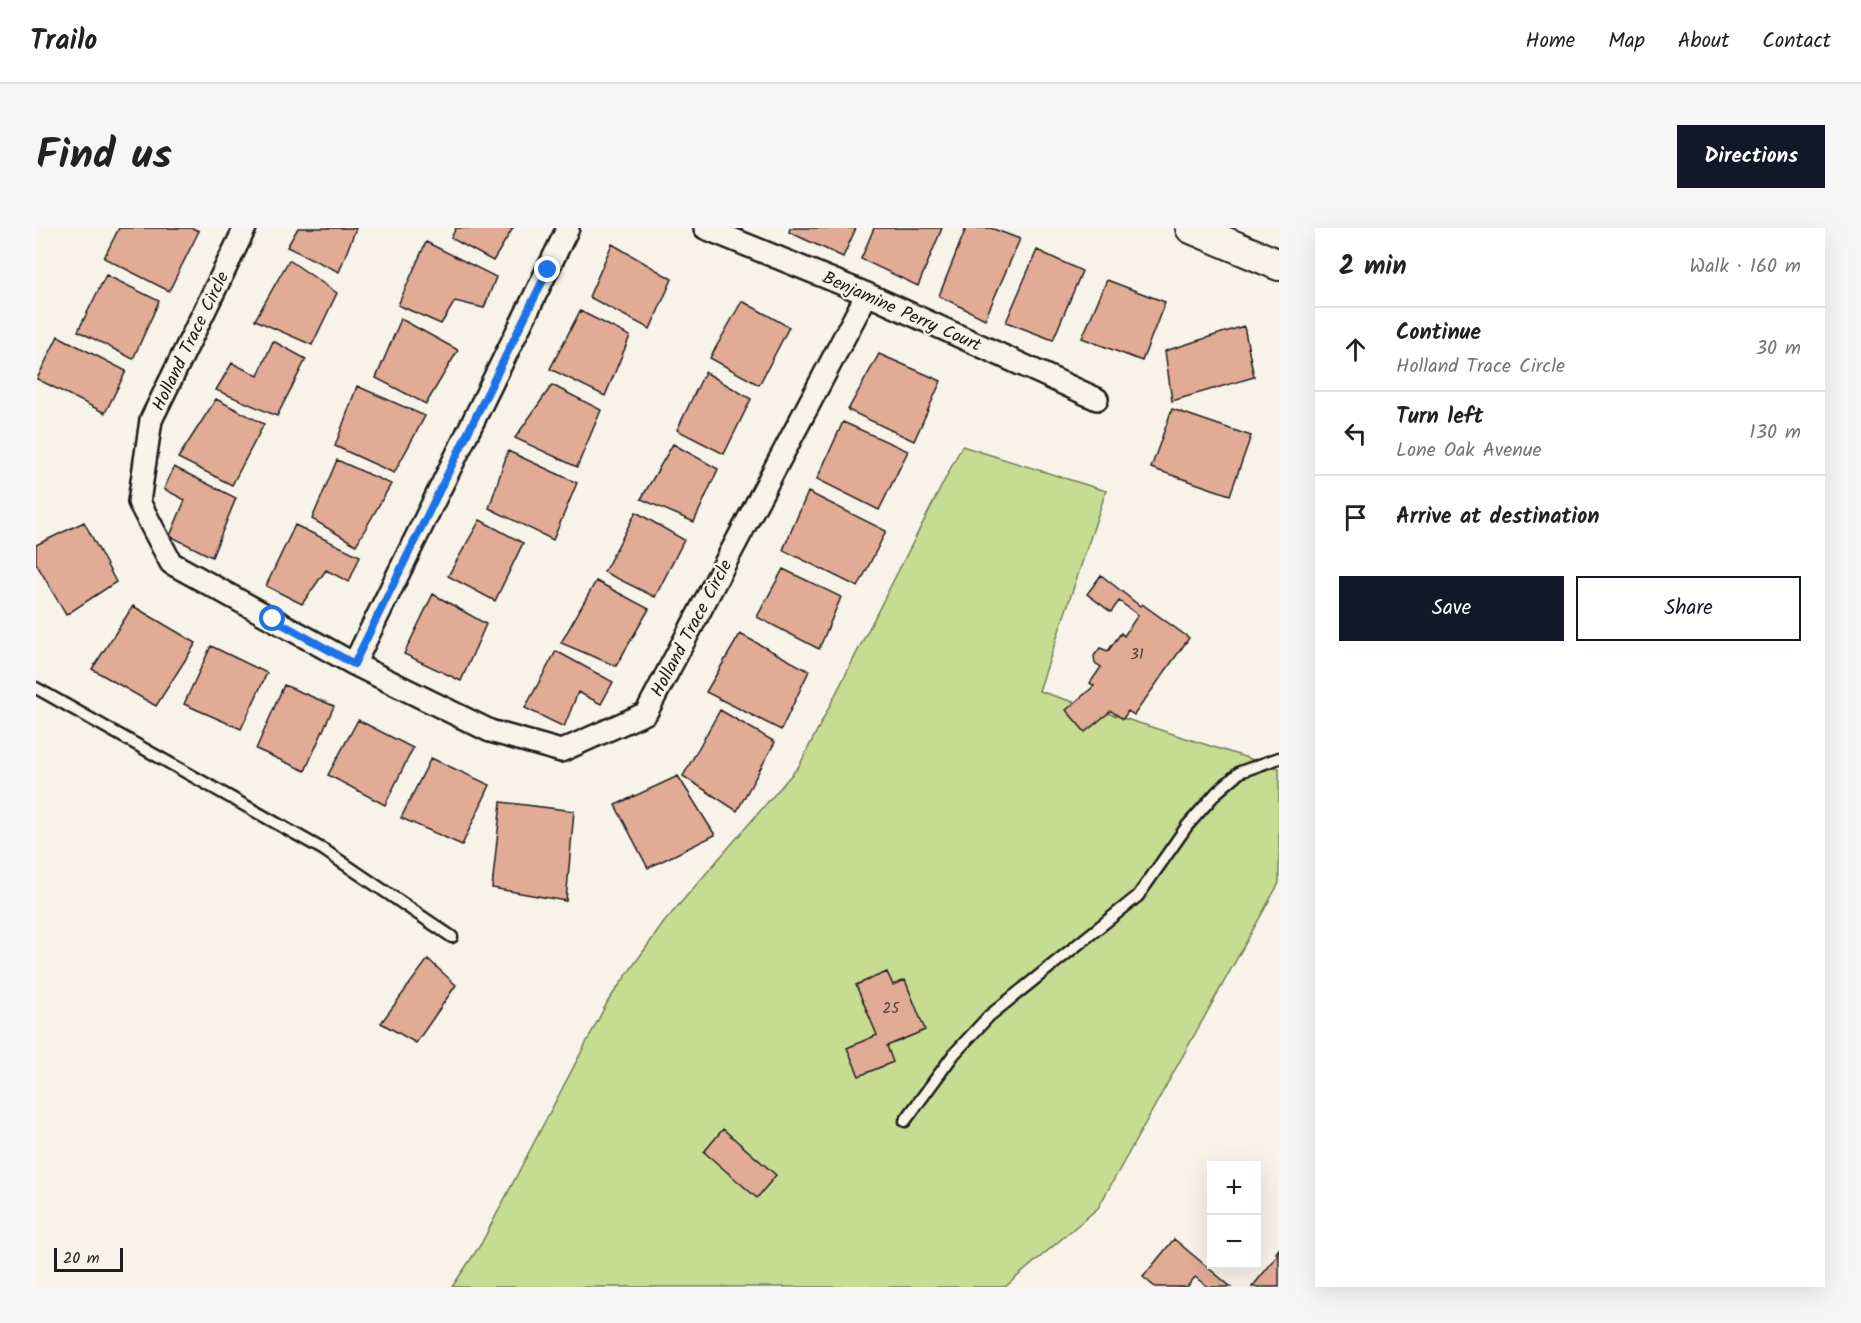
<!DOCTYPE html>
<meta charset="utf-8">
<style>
:root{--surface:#fff;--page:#f6f6f6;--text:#222;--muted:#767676;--line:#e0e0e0;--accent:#111827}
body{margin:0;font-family:Kalam,sans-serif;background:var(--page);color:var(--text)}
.controls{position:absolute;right:18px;bottom:18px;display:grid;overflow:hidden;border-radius:0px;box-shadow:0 6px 24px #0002}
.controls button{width:54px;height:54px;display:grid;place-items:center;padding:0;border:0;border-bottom:2px solid var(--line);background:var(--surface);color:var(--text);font:30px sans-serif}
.scale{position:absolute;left:18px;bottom:15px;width:69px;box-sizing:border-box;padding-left:6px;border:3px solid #1c1c1c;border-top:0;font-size:16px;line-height:21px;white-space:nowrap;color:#1c1c1c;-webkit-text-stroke:4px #f7f3e8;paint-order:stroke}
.stop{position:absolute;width:18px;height:18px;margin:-14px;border:4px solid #1a73e8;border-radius:50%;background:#fff}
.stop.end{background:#1a73e8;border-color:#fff;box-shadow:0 2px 6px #0008}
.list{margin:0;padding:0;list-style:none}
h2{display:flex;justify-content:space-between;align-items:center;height:78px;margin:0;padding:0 24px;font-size:26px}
h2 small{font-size:20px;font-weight:400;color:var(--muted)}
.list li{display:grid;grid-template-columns:39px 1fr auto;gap:18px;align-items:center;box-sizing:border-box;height:84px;padding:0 24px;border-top:2px solid var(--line)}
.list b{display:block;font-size:22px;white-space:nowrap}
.list p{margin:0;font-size:20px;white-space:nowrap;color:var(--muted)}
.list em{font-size:20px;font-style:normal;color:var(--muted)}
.actions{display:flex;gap:12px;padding:18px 24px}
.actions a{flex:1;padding:14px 0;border:2px solid var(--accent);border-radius:0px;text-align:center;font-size:21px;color:var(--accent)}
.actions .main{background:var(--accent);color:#fff}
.icon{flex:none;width:33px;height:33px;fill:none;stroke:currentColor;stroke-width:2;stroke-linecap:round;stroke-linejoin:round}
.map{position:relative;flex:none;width:1243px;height:1059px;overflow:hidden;border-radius:0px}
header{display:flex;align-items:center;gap:36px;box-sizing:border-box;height:84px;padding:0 30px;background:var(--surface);border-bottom:2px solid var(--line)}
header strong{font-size:28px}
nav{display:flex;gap:33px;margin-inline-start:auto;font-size:21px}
.intro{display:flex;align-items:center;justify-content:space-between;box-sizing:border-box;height:144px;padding:0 36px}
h1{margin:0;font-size:42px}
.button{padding:15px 27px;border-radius:0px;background:var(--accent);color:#fff;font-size:21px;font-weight:700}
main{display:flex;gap:36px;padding:0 36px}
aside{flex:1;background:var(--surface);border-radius:0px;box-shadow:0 6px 24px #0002}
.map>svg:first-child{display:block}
.green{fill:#c6dc92;stroke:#717c57;stroke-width:1.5}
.building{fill:#e1ab95;stroke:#1c1c1c;stroke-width:1.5}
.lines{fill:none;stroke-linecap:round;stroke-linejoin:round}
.lane-casing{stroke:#1c1c1c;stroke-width:15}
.street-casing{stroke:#1c1c1c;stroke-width:26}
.secondary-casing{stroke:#1c1c1c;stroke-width:34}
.lane{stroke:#f7f3e8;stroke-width:10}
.street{stroke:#f7f3e8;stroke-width:21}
.secondary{stroke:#f7f3e8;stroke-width:30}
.route{stroke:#1a73e8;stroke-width:8}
.labels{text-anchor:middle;stroke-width:4.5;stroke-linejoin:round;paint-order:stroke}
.number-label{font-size:15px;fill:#4d403a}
.street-label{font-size:18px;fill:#1c1c1c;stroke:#f7f3e8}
</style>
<header>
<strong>Trailo</strong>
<nav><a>Home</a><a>Map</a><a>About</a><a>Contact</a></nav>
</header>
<div class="intro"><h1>Find us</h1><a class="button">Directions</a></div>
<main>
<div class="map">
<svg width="1243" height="1059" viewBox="0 0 1243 1059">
<rect width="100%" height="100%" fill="#f7f3e8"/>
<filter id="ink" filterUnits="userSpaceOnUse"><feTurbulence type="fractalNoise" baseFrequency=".0167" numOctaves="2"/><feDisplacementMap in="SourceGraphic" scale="12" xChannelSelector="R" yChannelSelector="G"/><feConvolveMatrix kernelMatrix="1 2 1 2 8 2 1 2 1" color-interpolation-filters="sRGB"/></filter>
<g filter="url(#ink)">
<!-- green -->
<path class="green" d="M926 218 1070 263 1003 463 1243 540V655L1062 980 969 1059H416L445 1016 572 773 629 693 763 538Z"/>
<!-- building -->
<path class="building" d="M83 0H156L163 3 133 63 68 30Z
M262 0H320L303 44 251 19Z
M420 0H477L457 33 415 10Z
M754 0H820L807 29 753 4Z
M838 0H906L882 58 825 31Z
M930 0H955L984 11 949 91 903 68Z
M390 14 460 49 448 80 419 73 405 96 362 77Z
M576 16 636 51 614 101 553 69Z
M1001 22 1046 43 1017 112 970 94Z
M253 32 301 65 276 117 219 92Z
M70 47 123 73 97 131 42 103Z
M1071 52 1129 74 1106 133 1046 110Z
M706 73 753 99 723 157 674 130Z
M544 83 594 108 569 168 514 141Z
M365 91 422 122 390 176 340 150Z
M1208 98 1218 149 1136 173 1129 123Z
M22 108 90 143 69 185 1 151Z
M237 113 270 131 241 188 180 162 196 135 222 148Z
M843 126 905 153 878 213 812 182Z
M669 144 715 171 688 226 641 202Z
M516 157 565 182 541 239 479 210Z
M321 158 389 188 358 245 299 218Z
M180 171 228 196 196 257 142 230Z
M1136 181 1215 208 1194 267 1115 240Z
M807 194 872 223 843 282 781 251Z
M637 216 682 241 658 294 605 271Z
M472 223 541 255 517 312 453 280Z
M301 232 355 256 320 317 276 291Z
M138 239 200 270 176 329 134 308 149 272 128 261Z
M772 264 850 303 822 359 747 322Z
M600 284 648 312 619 369 568 344Z
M444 292 487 315 459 373 412 348Z
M48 294 80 354 30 387 0 335V317Z
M259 297 324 328 313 354 290 342 266 376 230 358Z
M747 341 805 369 783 421 721 389Z
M1065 347 1104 378 1106 376 1153 410 1098 487 1092 483 1087 491 1075 483 1049 504 1030 482 1058 458 1054 455 1065 439 1059 435 1058 428 1064 420 1072 423 1085 405 1088 408 1102 387 1083 373 1075 384 1051 366Z
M560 353 613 381 580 438 525 415Z
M397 366 450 396 425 453 368 426Z
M97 378 160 415 120 478 56 441Z
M704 406 773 443 745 502 670 464Z
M175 418 231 445 205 501 148 476Z
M520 423 577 454 565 476 542 464 528 499 489 480Z
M248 457 298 478 269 543 220 521Z
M684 482 739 514 701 583 647 548Z
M322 492 377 520 349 577 292 547Z
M395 530 454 557 426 617 365 590Z
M642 548 679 607 612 640 579 577Z
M465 574 538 583 530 673 456 660Z
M392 731 420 757 380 815 345 795Z
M851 744 857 757 869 752 889 802 851 818 857 834 823 848 811 820 841 807 820 757Z
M687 901 740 947 721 970 668 924Z
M1138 1011 1195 1059H1172L1159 1049 1151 1059H1119L1107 1049Z
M1243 1021V1059H1216L1242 1027 1240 1025Z"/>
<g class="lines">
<!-- lane casing -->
<g class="lane-casing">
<path id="lane" d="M0 460 288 622 416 709
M869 893 918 826 953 788 1102 668 1151 598 1181 564 1204 544 1243 530"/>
</g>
<!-- street casing -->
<g class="street-casing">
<path id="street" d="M209 0 115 192 103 274 135 335 318 436 454 503 525 523 610 485 831 66
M669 0 831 66 1061 171
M318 436 532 0"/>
</g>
<!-- secondary casing -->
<g class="secondary-casing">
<path id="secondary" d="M1155 0 1243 37"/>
</g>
<!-- lane -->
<use href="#lane" class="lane"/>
<!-- street -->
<use href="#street" class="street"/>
<!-- secondary -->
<use href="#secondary" class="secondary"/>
</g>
</g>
<g class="lines" filter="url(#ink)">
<!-- route -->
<path class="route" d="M237 391 318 436 512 42"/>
</g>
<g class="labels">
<!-- number labels -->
<g class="number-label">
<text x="1101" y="431">31</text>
<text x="855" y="785">25</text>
</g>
<!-- street labels -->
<g class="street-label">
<text transform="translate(866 83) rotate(24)" y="6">Benjamine Perry Court</text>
<text transform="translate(154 113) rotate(-64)" y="6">Holland Trace Circle</text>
<text transform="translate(655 400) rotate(-62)" y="6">Holland Trace Circle</text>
</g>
</g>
</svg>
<div class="controls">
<button>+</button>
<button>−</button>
</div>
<div class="scale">20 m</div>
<div class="stop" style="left:237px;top:391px"></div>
<div class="stop end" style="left:512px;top:42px"></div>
</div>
<aside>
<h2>2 min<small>Walk · 160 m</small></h2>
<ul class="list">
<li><svg class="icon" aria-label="ahead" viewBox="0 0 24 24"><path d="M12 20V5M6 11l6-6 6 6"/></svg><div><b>Continue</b><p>Holland Trace Circle</p></div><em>30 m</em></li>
<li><svg class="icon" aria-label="left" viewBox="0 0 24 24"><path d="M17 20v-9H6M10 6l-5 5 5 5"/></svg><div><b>Turn left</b><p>Lone Oak Avenue</p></div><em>130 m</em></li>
<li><svg class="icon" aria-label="arrive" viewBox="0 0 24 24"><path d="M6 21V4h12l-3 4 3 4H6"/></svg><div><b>Arrive at destination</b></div></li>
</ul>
<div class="actions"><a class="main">Save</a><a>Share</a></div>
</aside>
</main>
